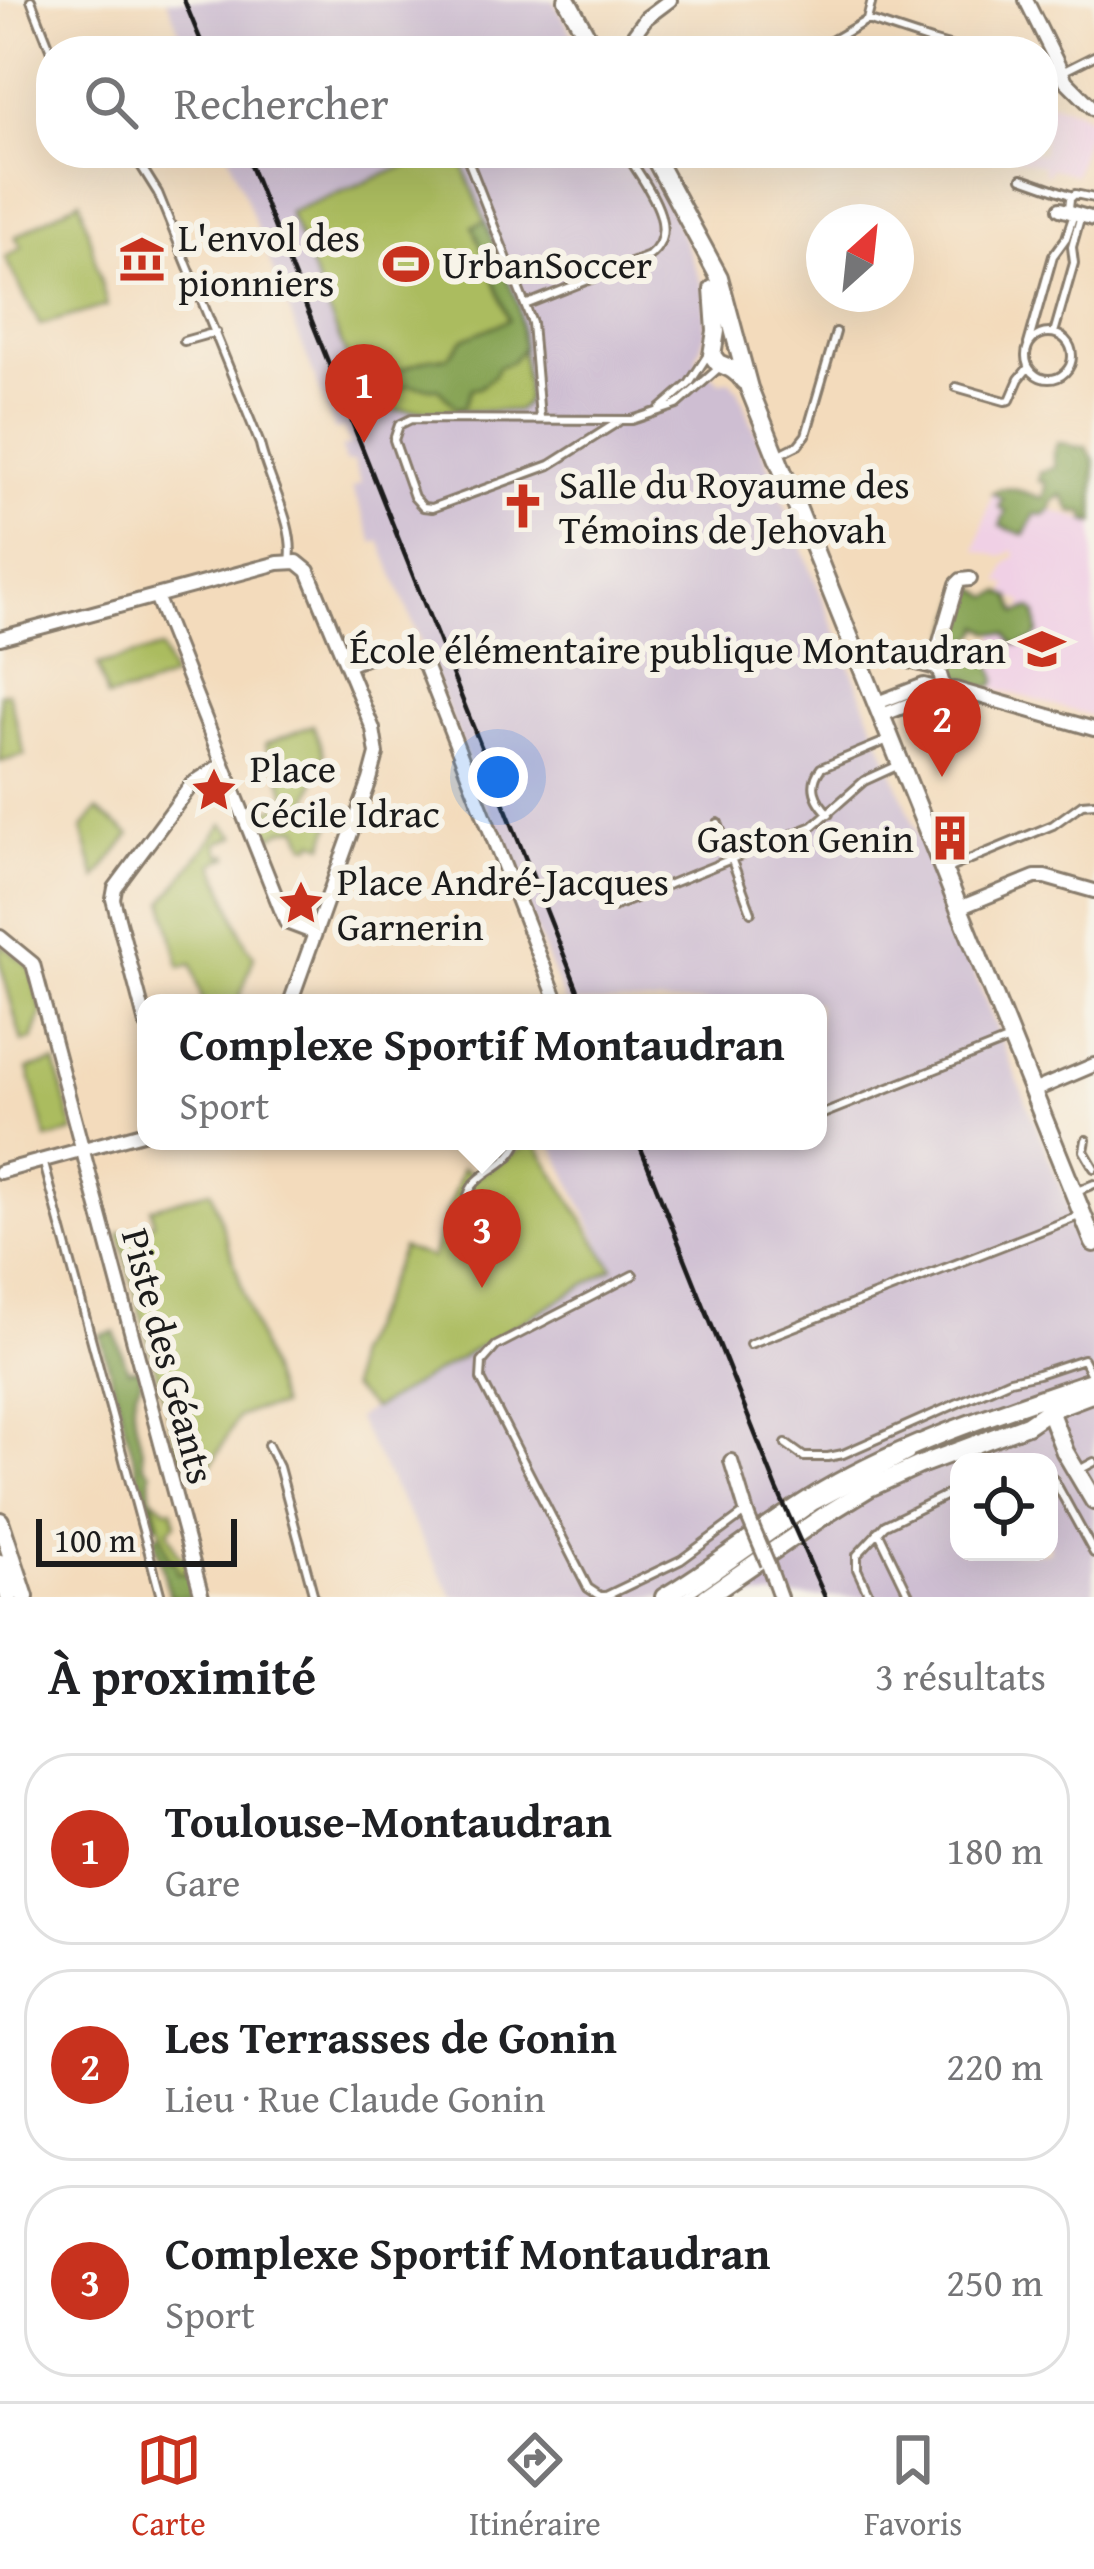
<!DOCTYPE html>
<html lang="fr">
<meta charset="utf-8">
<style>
:root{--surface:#fff;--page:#f2f2f2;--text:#202124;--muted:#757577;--line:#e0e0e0;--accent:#c8321e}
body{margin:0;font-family:"Gentium Book Plus",serif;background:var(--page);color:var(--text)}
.controls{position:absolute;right:36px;bottom:36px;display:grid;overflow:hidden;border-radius:24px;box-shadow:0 12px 48px #0002}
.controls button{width:108px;height:108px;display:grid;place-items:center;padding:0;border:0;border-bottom:3px solid var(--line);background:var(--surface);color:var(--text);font:60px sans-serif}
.compass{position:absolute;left:806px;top:204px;width:108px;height:108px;border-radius:50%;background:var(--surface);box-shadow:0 12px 48px #0002;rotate:27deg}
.scale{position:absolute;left:36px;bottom:30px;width:201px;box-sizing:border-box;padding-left:12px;border:6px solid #1c1c1c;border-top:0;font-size:33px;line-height:42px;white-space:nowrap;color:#1c1c1c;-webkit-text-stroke:9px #f7f3e8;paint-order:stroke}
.you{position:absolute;left:498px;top:777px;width:42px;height:42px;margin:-30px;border:9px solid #fff;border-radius:50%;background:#1a73e8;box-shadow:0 0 0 18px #1a73e833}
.badge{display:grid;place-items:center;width:78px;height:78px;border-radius:50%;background:var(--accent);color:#fff;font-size:39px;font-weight:700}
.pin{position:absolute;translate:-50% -99px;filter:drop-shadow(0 3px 6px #0008)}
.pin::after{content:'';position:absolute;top:63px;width:42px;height:36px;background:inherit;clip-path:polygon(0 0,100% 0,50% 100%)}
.popup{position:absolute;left:137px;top:994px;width:690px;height:156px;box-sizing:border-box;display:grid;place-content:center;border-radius:24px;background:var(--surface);filter:drop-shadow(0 3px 9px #0005);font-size:39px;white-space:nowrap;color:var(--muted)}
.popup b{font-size:45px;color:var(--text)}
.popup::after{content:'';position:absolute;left:50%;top:100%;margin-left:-24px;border:24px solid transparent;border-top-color:var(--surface)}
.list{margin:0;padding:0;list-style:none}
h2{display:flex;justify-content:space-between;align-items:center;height:156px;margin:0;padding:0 48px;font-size:51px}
h2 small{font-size:39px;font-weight:400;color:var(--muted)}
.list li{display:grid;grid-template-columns:78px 1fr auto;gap:36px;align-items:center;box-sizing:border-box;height:192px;margin:0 24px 24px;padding:0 24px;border:3px solid var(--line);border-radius:48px}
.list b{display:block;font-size:45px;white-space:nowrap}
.list p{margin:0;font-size:39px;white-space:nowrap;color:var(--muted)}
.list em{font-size:39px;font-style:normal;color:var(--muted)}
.icon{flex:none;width:66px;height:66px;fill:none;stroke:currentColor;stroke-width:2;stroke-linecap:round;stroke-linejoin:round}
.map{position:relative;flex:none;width:1094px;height:1597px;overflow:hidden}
.search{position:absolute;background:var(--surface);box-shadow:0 12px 48px #0002;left:36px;right:36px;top:36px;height:132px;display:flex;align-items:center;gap:30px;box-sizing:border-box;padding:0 42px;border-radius:48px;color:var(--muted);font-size:45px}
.sheet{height:804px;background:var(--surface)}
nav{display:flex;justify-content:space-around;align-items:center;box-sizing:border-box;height:168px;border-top:3px solid var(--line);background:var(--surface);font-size:33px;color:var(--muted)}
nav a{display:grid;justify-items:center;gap:6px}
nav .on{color:var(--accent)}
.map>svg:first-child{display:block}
.built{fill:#f0d0e5}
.industrial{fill:#cebed2;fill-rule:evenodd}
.green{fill:#abbc5f;stroke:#646c3e;stroke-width:3}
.forest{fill:#88a456;stroke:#526039;stroke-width:3}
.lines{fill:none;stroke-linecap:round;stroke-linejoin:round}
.lane-casing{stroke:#887c6c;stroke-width:12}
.street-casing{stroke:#887c6c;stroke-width:18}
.secondary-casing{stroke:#887c6c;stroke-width:22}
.lane{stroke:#fff;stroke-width:6}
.street{stroke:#fff;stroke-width:12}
.secondary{stroke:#fff;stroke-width:16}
.rail{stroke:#1c1c1c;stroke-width:4.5}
.street-bridge-casing{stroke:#887c6c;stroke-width:18;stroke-linecap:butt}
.street-bridge{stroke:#fff;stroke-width:12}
.labels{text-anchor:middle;stroke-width:12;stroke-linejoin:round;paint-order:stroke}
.poi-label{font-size:39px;fill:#1c1c1c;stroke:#f7f3e8;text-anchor:start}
.street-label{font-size:39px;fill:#1c1c1c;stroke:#f7f3e8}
</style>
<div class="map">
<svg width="1094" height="1597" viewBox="0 0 1094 1597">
<rect width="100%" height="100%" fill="#f7f3e8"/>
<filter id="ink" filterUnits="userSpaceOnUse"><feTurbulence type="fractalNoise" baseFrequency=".00833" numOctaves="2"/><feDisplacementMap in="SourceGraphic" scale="24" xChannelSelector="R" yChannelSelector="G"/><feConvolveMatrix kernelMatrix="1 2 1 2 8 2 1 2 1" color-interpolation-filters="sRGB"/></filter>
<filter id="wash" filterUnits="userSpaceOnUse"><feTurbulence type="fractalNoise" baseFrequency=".004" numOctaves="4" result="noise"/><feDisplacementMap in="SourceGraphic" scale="48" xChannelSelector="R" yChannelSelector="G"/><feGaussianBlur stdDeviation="2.7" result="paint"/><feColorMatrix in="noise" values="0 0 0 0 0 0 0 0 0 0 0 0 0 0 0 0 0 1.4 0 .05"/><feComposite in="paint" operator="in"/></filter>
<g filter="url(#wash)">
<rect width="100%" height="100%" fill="#f3dbbc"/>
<!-- built -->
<path class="built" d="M1043 100 1079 111 1091 120 1075 175 1051 168 1048 174 1043 172 1044 166 1014 158 1016 153H1043Z
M992 493 1094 523V717L980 684 1004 605 1021 610 1024 602 1005 595 1008 585 1000 582 1006 564 1016 556 1013 550 1002 557 976 550Z"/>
<!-- industrial -->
<path class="industrial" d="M167 0H553L582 51H187Z
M228 153H639L672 212 706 293V332L696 359 719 381 730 380 738 389 1094 1269V1597H453L356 1418 612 1268 551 1141H818V1003H565L380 541 374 543 352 488 361 483 353 461 345 462 341 448 350 444 343 428 335 430ZM959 1462H1049V1552H959Z"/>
<!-- green -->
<path class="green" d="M439 153H458L518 305 527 398 524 405 516 411 368 410 289 212Z
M80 200 107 306 40 325 5 258 22 247 15 237Z
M161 648 172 677 143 689 107 698 98 665Z
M8 692 25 755 0 762V694Z
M313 725 324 754 307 804 335 814 324 845 314 841 311 846 306 845 298 827 283 830 270 838 260 813 288 802 277 763 273 764 265 744Z
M97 810 130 835 96 879 82 829Z
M223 824 236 836 217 843 222 856 228 854 229 857 214 864 247 947 254 956 238 1003H203L192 964 180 967 164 901Z
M0 943 30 967 42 1012 32 1040 22 1042 0 962Z
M55 1062 74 1132 47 1139 28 1069Z
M534 1141 613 1268 373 1409 350 1388 353 1354 377 1308 402 1248 432 1258 462 1168 476 1176Z
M211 1190 280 1407 255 1410 238 1417 209 1469 180 1461 119 1233 154 1223 151 1208Z
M153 1498 166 1509H172L176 1523 168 1530 178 1554 187 1559 190 1573H178L175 1563 167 1555Z"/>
<!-- forest -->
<path class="forest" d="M485 222 518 305 523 348 512 361 497 368 495 374 479 388 471 389 464 407H456L438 389 407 385 399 393 390 392 389 374 430 358 448 357 463 339 509 320 473 226Z
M1059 442 1076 447 1086 446 1094 461V523L1086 521 1085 513 1072 512 1062 495 1053 501 1051 510 1044 515 1035 514 1025 535 1000 526 1006 511 999 507 1003 499 992 493C1007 482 1026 494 1043 498L1046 489 1045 482 1039 481 1040 473 1056 466C1053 456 1052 450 1059 442Z
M975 587 990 597 1001 592 1011 597 1017 613 1031 608 1036 613 1038 634 1033 640 1018 645 1012 643 1007 634 991 632 981 626 979 632 969 641 968 649 988 655 997 680 994 685C968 695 956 681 943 660L962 593Z
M115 1332 128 1370 138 1368 141 1381C123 1409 144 1435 143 1464L151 1472C148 1487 154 1509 158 1524L153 1527 100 1335Z
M161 1533 170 1561 175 1563 178 1573H190L197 1597H170L154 1537Z"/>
</g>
<g filter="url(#ink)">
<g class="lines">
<!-- lane casing -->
<g class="lane-casing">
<path id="lane" d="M31 0 51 51
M867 20 931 41 928 51
M931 41 967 51
M814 51 867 20 872 0
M1064 71 1094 56
M133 153 158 193 260 444C268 481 296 525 290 561
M469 153 468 160 532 323 540 418
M1022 178 1073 196
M1069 208 1070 199 1075 194 1094 198
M525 305 649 256C684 229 643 182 626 153
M1026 356a23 23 0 1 1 46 0a23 23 0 1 1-46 0Z
M1054 333 1074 263 1072 247 1081 215
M184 341 216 332
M1028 344 1053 256 1066 238 1073 217
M956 387 1005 401 1010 400 1019 379 1028 368
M659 410 689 384 709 353
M618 422 550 465 432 508 423 507 414 497 394 440 399 425 411 419 632 420 677 405 720 367
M780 454 798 445 806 435 836 332
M861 652 936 671
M829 814C815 800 808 785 821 768L888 740
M718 823 751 912
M947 869 1053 825 1082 804 1094 803
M613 907 813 826 864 781 899 765
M818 1116 1009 1040
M1086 1140 1084 1151 1094 1168
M43 1160 161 1597
M1077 1191 1094 1184
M467 1215C461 1169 505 1176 519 1141
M633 1275 496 1346 482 1362 481 1379 588 1588 600 1596H606L681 1560 746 1512
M750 1344 1079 1216
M786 1444 804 1457H828L843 1454 1010 1380 1038 1374 1083 1359 1092 1377
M268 1445 279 1467 314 1597
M1079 1470 1094 1462
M1049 1476 1054 1480 1094 1553
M878 1531 910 1597
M685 1597 815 1506 910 1456
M870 1597 857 1569V1555L885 1525 959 1489"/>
</g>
<!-- street casing -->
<g class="street-casing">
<path id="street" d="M1026 0 1066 81 1094 109
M622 51 646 18 670 0
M1060 209 1094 219
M156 596 286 922 315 933
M0 638 278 563 297 562 308 571 373 729 377 754 370 780 290 1003
M347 665C375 655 404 637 425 665L558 1003
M945 690 935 659 957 584 961 580 970 579
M877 703 924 685 945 690 955 689 1094 729
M882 715 944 691
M959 908 1035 877H1045L1094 891
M0 937 33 964 202 1597
M146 1024 113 899 115 888 192 784 221 765
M1033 1091 1094 1065
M0 1172 146 1132
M731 1461 748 1517
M768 1564 780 1597"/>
</g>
<!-- secondary casing -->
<g class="secondary-casing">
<path id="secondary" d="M567 0 595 51
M652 153 719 277 749 388 1094 1243
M713 289 716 331 712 355 718 363C730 368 736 370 744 381
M1047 1405 1065 1452 1094 1501
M0 1521 25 1597
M0 1563 9 1597
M664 1597C715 1567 761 1529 811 1498 897 1445 998 1413 1094 1380
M706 1597 825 1515 869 1488 920 1465 1027 1425 1049 1410 1094 1393"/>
</g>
<!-- lane -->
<use href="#lane" class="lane"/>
<!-- street -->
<use href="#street" class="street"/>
<!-- secondary -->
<use href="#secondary" class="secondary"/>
<!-- rail -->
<path class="rail" d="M184 0 205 51
M245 153 583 1003
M638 1141 777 1489 825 1597"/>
<!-- street-bridge casing -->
<g class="street-bridge-casing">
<path id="street-bridge" d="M748 1517 768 1564"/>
</g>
<!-- street-bridge -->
<use href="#street-bridge" class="street-bridge"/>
</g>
</g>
<!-- icons -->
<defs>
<g id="museum-bare" transform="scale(3.6)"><path d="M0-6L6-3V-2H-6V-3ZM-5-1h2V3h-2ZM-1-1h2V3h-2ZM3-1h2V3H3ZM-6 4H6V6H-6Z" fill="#c8321e" stroke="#f7f3e8" stroke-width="2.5" paint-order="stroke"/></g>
<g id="stadium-bare" transform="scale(3.6)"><path d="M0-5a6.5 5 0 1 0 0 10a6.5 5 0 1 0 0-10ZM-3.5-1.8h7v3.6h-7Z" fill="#c8321e" stroke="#f7f3e8" stroke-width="2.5" paint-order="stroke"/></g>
<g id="church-bare" transform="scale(3.6)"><path d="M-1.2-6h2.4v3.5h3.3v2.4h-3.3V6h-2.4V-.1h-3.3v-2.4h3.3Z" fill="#c8321e" stroke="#f7f3e8" stroke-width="2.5" paint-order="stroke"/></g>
<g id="school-bare" transform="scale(3.6)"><path d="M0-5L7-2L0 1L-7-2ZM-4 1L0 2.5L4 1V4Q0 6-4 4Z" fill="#c8321e" stroke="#f7f3e8" stroke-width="2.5" paint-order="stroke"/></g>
<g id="sight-bare" transform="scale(3.6)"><path d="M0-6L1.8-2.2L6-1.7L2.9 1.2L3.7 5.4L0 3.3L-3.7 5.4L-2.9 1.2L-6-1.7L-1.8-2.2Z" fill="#c8321e" stroke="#f7f3e8" stroke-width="2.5" paint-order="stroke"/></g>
<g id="building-bare" transform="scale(3.6)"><path d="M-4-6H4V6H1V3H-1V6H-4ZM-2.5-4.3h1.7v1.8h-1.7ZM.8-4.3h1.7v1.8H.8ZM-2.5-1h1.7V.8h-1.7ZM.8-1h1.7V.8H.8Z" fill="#c8321e" stroke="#f7f3e8" stroke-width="2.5" paint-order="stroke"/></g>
</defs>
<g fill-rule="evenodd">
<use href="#museum-bare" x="142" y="259"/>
<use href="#stadium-bare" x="406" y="264"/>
<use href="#church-bare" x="523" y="506"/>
<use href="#school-bare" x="1042" y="649"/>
<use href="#sight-bare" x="214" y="790"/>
<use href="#building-bare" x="950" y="838"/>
<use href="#sight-bare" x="301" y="903"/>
</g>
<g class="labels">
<!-- poi labels -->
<g class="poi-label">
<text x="178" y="251">L'envol des<tspan x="178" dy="45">pionniers</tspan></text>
<text x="442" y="278">UrbanSoccer</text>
<text x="559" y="498">Salle du Royaume des<tspan x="559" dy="45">Témoins de Jehovah</tspan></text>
<text x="1006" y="663" text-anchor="end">École élémentaire publique Montaudran</text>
<text x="250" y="782">Place<tspan x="250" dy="45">Cécile Idrac</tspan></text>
<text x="914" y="852" text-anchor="end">Gaston Genin</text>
<text x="337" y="895">Place André-Jacques<tspan x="337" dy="45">Garnerin</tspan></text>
</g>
<!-- street labels -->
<g class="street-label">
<text transform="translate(169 1356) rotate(75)" y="14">Piste des Géants</text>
</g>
</g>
</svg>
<div class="controls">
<button><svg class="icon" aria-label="locate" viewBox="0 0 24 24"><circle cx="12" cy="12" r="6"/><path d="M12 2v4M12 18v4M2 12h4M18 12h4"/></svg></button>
</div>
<svg class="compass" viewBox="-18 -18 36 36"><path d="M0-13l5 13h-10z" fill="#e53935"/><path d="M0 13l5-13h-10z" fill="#757577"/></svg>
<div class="scale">100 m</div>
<div class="you"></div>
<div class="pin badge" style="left:364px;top:443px">1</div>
<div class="pin badge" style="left:942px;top:777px">2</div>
<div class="pin badge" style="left:482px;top:1288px">3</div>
<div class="popup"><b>Complexe Sportif Montaudran</b>Sport</div>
<div class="search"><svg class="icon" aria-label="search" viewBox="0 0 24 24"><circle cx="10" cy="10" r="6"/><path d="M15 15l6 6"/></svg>Rechercher</div>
</div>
<section class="sheet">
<h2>À proximité<small>3 résultats</small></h2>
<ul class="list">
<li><span class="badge">1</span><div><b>Toulouse-Montaudran</b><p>Gare</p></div><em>180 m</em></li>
<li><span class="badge">2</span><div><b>Les Terrasses de Gonin</b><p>Lieu · Rue Claude Gonin</p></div><em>220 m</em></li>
<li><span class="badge">3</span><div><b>Complexe Sportif Montaudran</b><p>Sport</p></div><em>250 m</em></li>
</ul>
</section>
<nav>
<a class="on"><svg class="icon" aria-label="map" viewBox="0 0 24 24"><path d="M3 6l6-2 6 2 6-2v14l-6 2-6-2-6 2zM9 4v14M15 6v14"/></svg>Carte</a>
<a><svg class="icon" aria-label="directions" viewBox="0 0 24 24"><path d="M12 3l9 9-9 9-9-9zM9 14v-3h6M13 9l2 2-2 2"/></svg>Itinéraire</a>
<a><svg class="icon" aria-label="saved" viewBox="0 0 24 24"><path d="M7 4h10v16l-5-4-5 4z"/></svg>Favoris</a>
</nav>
